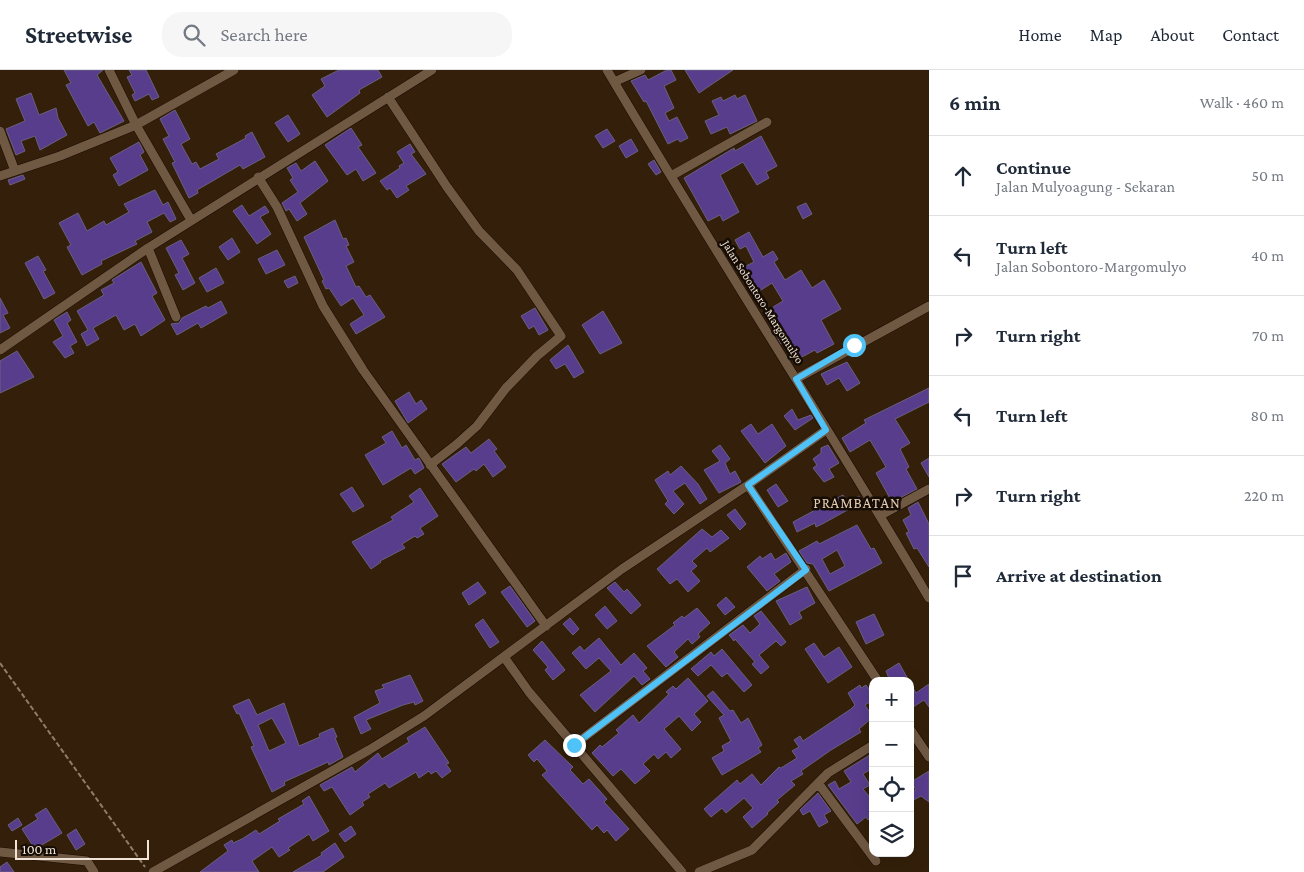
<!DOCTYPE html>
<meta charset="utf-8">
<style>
:root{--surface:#fff;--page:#f6f6f7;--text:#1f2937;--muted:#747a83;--line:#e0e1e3}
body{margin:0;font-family:"Crimson Pro",serif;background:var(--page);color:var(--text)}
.controls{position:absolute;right:15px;bottom:15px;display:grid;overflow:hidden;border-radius:10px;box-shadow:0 5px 20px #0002}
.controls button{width:45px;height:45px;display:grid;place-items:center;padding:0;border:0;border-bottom:1px solid var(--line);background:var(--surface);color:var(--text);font:25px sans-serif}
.scale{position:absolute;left:15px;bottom:12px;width:134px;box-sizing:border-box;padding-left:5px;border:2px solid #f1e3d7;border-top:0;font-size:14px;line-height:18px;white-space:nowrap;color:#f1e3d7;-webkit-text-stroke:4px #150c04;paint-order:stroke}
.stop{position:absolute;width:15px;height:15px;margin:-11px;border:4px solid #4fc3f7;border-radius:50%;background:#fff}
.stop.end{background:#4fc3f7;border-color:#fff;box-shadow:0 1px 5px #0008}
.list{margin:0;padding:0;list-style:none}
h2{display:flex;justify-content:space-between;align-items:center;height:65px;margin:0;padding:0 20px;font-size:21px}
h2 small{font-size:16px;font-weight:400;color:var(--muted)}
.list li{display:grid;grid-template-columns:32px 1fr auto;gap:15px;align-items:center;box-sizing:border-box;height:80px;padding:0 20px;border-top:1px solid var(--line)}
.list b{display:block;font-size:19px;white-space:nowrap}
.list p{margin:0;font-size:16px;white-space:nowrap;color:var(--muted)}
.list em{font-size:16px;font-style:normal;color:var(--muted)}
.icon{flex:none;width:28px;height:28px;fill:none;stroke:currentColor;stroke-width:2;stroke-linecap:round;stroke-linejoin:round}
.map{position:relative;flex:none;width:929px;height:802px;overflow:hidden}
header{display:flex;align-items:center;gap:30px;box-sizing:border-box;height:70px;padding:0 25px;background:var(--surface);border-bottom:1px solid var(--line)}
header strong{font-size:24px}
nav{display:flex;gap:28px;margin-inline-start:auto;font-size:18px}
.search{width:350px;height:45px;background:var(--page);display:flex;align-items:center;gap:12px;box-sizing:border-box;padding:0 18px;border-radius:20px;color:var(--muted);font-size:19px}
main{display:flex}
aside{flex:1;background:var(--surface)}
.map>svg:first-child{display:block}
.building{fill:#593d8d;stroke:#68607d;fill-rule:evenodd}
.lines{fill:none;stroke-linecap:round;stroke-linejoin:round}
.minor-casing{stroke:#1a0900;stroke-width:10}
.path{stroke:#8e7d6c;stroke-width:2;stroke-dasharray:5 2.5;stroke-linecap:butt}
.minor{stroke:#705943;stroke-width:9}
.route{stroke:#4fc3f7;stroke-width:6}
.labels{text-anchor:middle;stroke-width:5;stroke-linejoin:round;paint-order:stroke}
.street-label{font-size:12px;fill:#f1e3d7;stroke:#150c04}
.quarter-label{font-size:15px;letter-spacing:1px;fill:#e5cab1;stroke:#150c04}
</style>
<header>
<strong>Streetwise</strong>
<div class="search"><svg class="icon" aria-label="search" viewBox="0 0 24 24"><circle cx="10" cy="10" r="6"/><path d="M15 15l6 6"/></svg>Search here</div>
<nav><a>Home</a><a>Map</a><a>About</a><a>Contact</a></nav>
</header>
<main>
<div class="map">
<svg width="929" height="802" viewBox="0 0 929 802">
<rect width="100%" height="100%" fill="#34200a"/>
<!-- building -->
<path class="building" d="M64 0H103L97 5 124 51 100 63 94 52 88 56 66 15 71 13Z
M129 0H146L159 27 152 30 149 24 135 31 132 25 135 23 127 7 132 5Z
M339 0H378L382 7 359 20 360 23 327 47 312 25 325 16 321 9Z
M667 0H671L676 10 664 16 674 38 665 43 669 51 677 47 688 68 680 72 678 69 668 74 646 31 644 32 631 11 645 5 648 10Z
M685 0H733L699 23Z
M31 23 39 45 56 38 58 48 67 65 40 80 35 66 21 71 25 81 16 85 6 59 25 51 16 29Z
M735 25 737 29 745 25 757 51 730 64 727 57 711 64 705 51 719 45 712 31 721 27 723 31Z
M175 40 190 69 181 74 192 94 196 92 200 99 219 89 216 84 246 68 245 66 252 62 265 87 243 99 240 95 197 120 198 123 189 128 172 93 175 92 163 69 169 66 160 49Z
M288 45 300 64 288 72 275 53Z
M351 58 362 75 358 77 376 103 363 111 356 99 347 105 325 75Z
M607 59 615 71 603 78 595 66Z
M761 66 777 96 766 102 769 108 757 115 743 92 720 105 739 142 723 151 720 145 708 151 684 108 734 78 735 81Z
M631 69 638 81 626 88 619 76Z
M139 72 144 82 140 85 148 100 119 116 113 105 118 102 110 88Z
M410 74 415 82 411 84 426 104 406 116 409 120 397 128 390 118 387 120 380 111 400 98 399 96 404 93 397 82Z
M654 90 661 102 656 105 648 94Z
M315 91 328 111 300 133 307 144 297 151 289 139 286 141 282 133 298 122 290 110 293 108 287 98 296 93 301 101Z
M23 105 25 109 10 115 8 110Z
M155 120 163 135 168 132 176 149 170 152 164 143 147 152 152 162 135 171 137 174 101 191 102 194 82 205 67 177 71 175 59 153 78 143 87 161 104 151 106 155 129 142 124 134Z
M806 133 812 144 803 149 797 137Z
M242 135 249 146 265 136 269 142 260 147 271 164 257 174 233 141Z
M335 150 343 169 346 168 349 175 346 176 354 192 346 196 356 217 359 216 366 227 370 225 385 247 356 264 350 254 364 245 353 228 341 236 329 218 326 219 322 211 324 210 304 167Z
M749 162 763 187 773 181 778 189 774 192 785 210 801 200 812 218 824 210 841 239 821 250 834 274 817 283 815 280 800 288 789 269 781 274 766 247 768 246 765 242 783 231 772 213 753 225 740 199 754 192 746 176 740 179 735 170Z
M232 168 240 182 228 190 219 177Z
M181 170 189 184 182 188 195 213 183 220 175 205 179 203 166 178Z
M277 180 285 195 266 204 258 189Z
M38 186 46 200 43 201 55 223 44 229 25 193Z
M141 192 157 223 152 226 165 250 141 266 135 254 124 260 116 245 93 258 99 269 87 276 81 264 88 260 77 241 104 225 101 220 114 213 112 210Z
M216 198 224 213 207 222 199 208Z
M295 206 298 213 288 218 284 211Z
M0 228 8 243 3 245 10 258 0 263Z
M221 231 227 243 201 258 198 253 177 265 171 254 179 253 182 248 206 236 208 238Z
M535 238 548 260 539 265 534 256 529 259 521 246Z
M603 241 622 273 600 284 582 255Z
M67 242 71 250 67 253 77 272 70 276 74 283 65 288 53 272 63 266 54 250Z
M568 275 584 302 574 308 565 294 556 299 550 290Z
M17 281 34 307 0 323V291Z
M847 292 860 313 847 321 839 308 827 315 821 304Z
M929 318V332L895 349 910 373 900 379 909 397 906 399 917 419 892 432 876 403 886 397 870 370 850 382 842 368 866 353 864 350Z
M409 322 416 334 421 330 427 339 408 353 395 331Z
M792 339 798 350 811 345 813 348 795 360 784 346Z
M751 354 758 364 772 354 786 376 765 393 741 361Z
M392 361 402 378 406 375 415 390 419 388 424 398 415 404 411 398 383 415 365 385 386 373 382 367Z
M489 369 497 379 494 381 506 397 493 407 484 394 476 401 474 399 456 412 442 394 466 377 471 383Z
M720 375 730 389 725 393 730 404 735 401 741 412 719 423 704 400 720 391 712 381Z
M828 375 839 393 829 399 834 407 824 412 813 398 817 395 813 389 821 383V378Z
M929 388V407L921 393Z
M681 396 698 414 707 429 700 434 685 413 673 421 684 434 674 444 665 434 668 431 655 410 668 401 670 405Z
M776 414 788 431 778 437 767 420Z
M352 417 364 436 353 442 340 424Z
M420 418 438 446 420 458 424 464 417 468 415 466 402 474 405 478 380 491 381 492 371 499 352 472 393 450 391 447 414 432 409 426Z
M843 425 847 432 859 426 862 432 824 453 816 457 815 453 797 462 793 452Z
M918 432 929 454V497L917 478 914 479 906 463 909 462 903 450 911 445 908 438Z
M735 439 746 454 740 460 727 445Z
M857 455 871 479 874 478 882 493 829 521 813 494 807 493 799 481 817 471 819 474ZM837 480 845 496 830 504 822 489Z
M702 459 712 467 721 460 729 468 710 482 707 478 692 491 697 496 691 501 700 511 688 522 677 509 670 514 657 499Z
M771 483 775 490 786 483 791 492 774 504 780 511 767 521 747 497 760 486 762 489Z
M478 512 486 523 469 535 462 523Z
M615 512 624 522 627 519 641 535 631 544 607 518Z
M510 516 535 551 527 557 501 522Z
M807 517 815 533 799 542 802 548 790 555 776 531Z
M726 527 735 537 725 545 717 535Z
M605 536 617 551 607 559 595 545Z
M697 538 710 553 698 564 700 567 692 574 688 569 674 582 678 587 666 597 647 576 675 555 673 553 682 546 684 548Z
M761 541 786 572 781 576 776 571 759 585 769 597 761 604 752 594 755 592 735 569 734 571 729 565 743 555 750 563 760 554 754 546Z
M874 544 884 565 866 574 856 552Z
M570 548 579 559 573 565 563 554Z
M483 549 499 572 490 578 475 555Z
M599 568 621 595 634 583 647 598 643 601 650 609 642 615 634 606 595 642 580 625 611 601 599 588 586 599 572 583 580 576 584 581Z
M542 571 565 600 553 610 545 600 548 597 533 580Z
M814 573 824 587 839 577 852 597 828 613 805 579Z
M722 579 752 615 744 622 727 603 722 607 711 595 698 606 691 599 711 582 714 586Z
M899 593 909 611H890L886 601Z
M410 605 423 631 415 635 414 632 403 635 366 650 371 659 361 664 354 647 380 633 375 621 384 618 382 615Z
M688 608 708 631 694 644 701 652 692 661 679 646 664 659 681 679 671 688 666 682 658 689 654 684 643 694 650 701 635 714 621 699 613 706 592 683 600 675 602 677 619 663 616 660 633 645 639 653 669 624 666 622 673 616 676 619Z
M910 613 916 623 929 614V637L924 630 910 639Z
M860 615 861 618 866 615 873 625V630L865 635 873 647 859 659 861 662 831 680 801 701 803 704 791 711 795 715 777 730 779 732 767 743 768 744 752 758 743 747 753 738 744 728 726 743 722 738 711 747 704 739 737 710 740 714 752 704 761 715 779 697 781 698 797 688 792 681 799 677 794 670 800 666 803 671 851 639 855 635 848 623Z
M713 621 730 641 733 640 741 653 748 648 762 675 758 678 761 682 722 705 712 688 724 681 722 676 731 671 719 648 724 645 707 626Z
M249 629 257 645 284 633 299 676 320 667 319 664 333 658 337 667 335 668 343 687 329 695 328 692 284 712 285 715 272 722 251 677 254 676 239 643 237 644 233 636ZM272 648 286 673 269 681 258 655Z
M425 657 449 693 446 694 451 701 442 708 436 701 431 704 429 701 419 708 416 702 389 718 385 713 368 724 370 727 362 732 364 735 350 745 332 717 324 721 320 715 352 697 355 702 378 683 382 689 409 672 407 668Z
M545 670 573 697 570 700 583 714 589 709 607 729 604 732 629 759 616 771 607 760 604 763 597 755 592 760 542 705 547 701 537 689 534 692 528 685Z
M873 683V698L863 704 870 715 863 719 873 731V746L868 750 866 747 857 754 828 715 835 711 839 719 851 712 844 701Z
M929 701V732L921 726 910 732V723L916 720 911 712Z
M818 723 831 741 824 745 828 752 819 757 810 741 803 745 800 740Z
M309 726 329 761 313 771 309 764 288 778 290 780 279 787 272 777 252 791 259 802H200L228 781 224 775 232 770 233 773 242 769 256 760 259 764 280 751 278 749 304 734 302 731Z
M46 738 62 763 35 779 22 759 38 749 35 745Z
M18 748 22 755 12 761 8 755Z
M351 756 356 764 345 772 339 764Z
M76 759 85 774 76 780 67 765Z
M335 773 344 787 327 799 323 802H293L322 785 321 783Z
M7 792 14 802H0V797Z"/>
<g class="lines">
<!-- minor casing -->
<g class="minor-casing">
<path id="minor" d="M109 0 136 55 191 150
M607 0C712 178 824 350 929 528
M614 12 641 0
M388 27 447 117 479 161 517 200 561 266 537 286 506 318 477 356 457 374 430 395
M0 61 15 101
M0 106 60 86 136 55 234 0
M671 106 767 52
M258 107 277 137 323 236 363 300 546 556
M148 178 176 247
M0 280 148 178 432 0
M796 309 929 236
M748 415 878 611
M881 445 929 419
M504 587 529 622 682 802
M910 659 929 687
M574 675 806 499
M818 713 876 791
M0 782 87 791 94 802
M153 802 369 680 424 646 622 499 748 415 826 360
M699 802 752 780 828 703 873 675"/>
</g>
<!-- path -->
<path class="path" d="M0 593 145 797"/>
<!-- minor -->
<use href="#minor" class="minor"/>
</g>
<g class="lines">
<!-- route -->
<path class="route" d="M574 675 806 500 748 415 826 360 796 309 854 275"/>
</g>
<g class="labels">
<!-- street labels -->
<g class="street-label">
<text transform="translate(763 232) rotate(58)" y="4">Jalan Sobontoro-Margomulyo</text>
</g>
<!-- quarter labels -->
<g class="quarter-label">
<text x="857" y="438">PRAMBATAN</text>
</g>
</g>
</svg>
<div class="controls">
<button>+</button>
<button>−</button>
<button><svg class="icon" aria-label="locate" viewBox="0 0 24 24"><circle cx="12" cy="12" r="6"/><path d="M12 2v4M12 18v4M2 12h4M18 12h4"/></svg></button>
<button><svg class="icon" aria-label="layers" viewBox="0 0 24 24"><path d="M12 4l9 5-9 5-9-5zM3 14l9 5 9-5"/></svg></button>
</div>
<div class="scale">100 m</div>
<div class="stop" style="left:854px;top:275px"></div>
<div class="stop end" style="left:574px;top:675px"></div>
</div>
<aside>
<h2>6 min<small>Walk · 460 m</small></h2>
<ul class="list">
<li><svg class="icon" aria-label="ahead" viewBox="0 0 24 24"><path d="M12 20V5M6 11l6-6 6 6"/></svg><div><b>Continue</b><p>Jalan Mulyoagung - Sekaran</p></div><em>50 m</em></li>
<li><svg class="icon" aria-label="left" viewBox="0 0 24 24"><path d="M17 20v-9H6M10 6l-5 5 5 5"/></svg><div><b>Turn left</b><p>Jalan Sobontoro-Margomulyo</p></div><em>40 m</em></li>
<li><svg class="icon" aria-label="right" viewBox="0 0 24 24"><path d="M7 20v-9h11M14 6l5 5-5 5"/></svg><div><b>Turn right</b></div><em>70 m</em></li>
<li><svg class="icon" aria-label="left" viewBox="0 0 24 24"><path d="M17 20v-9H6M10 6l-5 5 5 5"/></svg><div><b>Turn left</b></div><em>80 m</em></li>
<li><svg class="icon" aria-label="right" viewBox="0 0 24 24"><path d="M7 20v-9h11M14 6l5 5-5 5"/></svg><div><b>Turn right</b></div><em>220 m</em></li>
<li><svg class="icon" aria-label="arrive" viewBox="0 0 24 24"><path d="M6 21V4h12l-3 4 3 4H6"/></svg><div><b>Arrive at destination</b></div></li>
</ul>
</aside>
</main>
